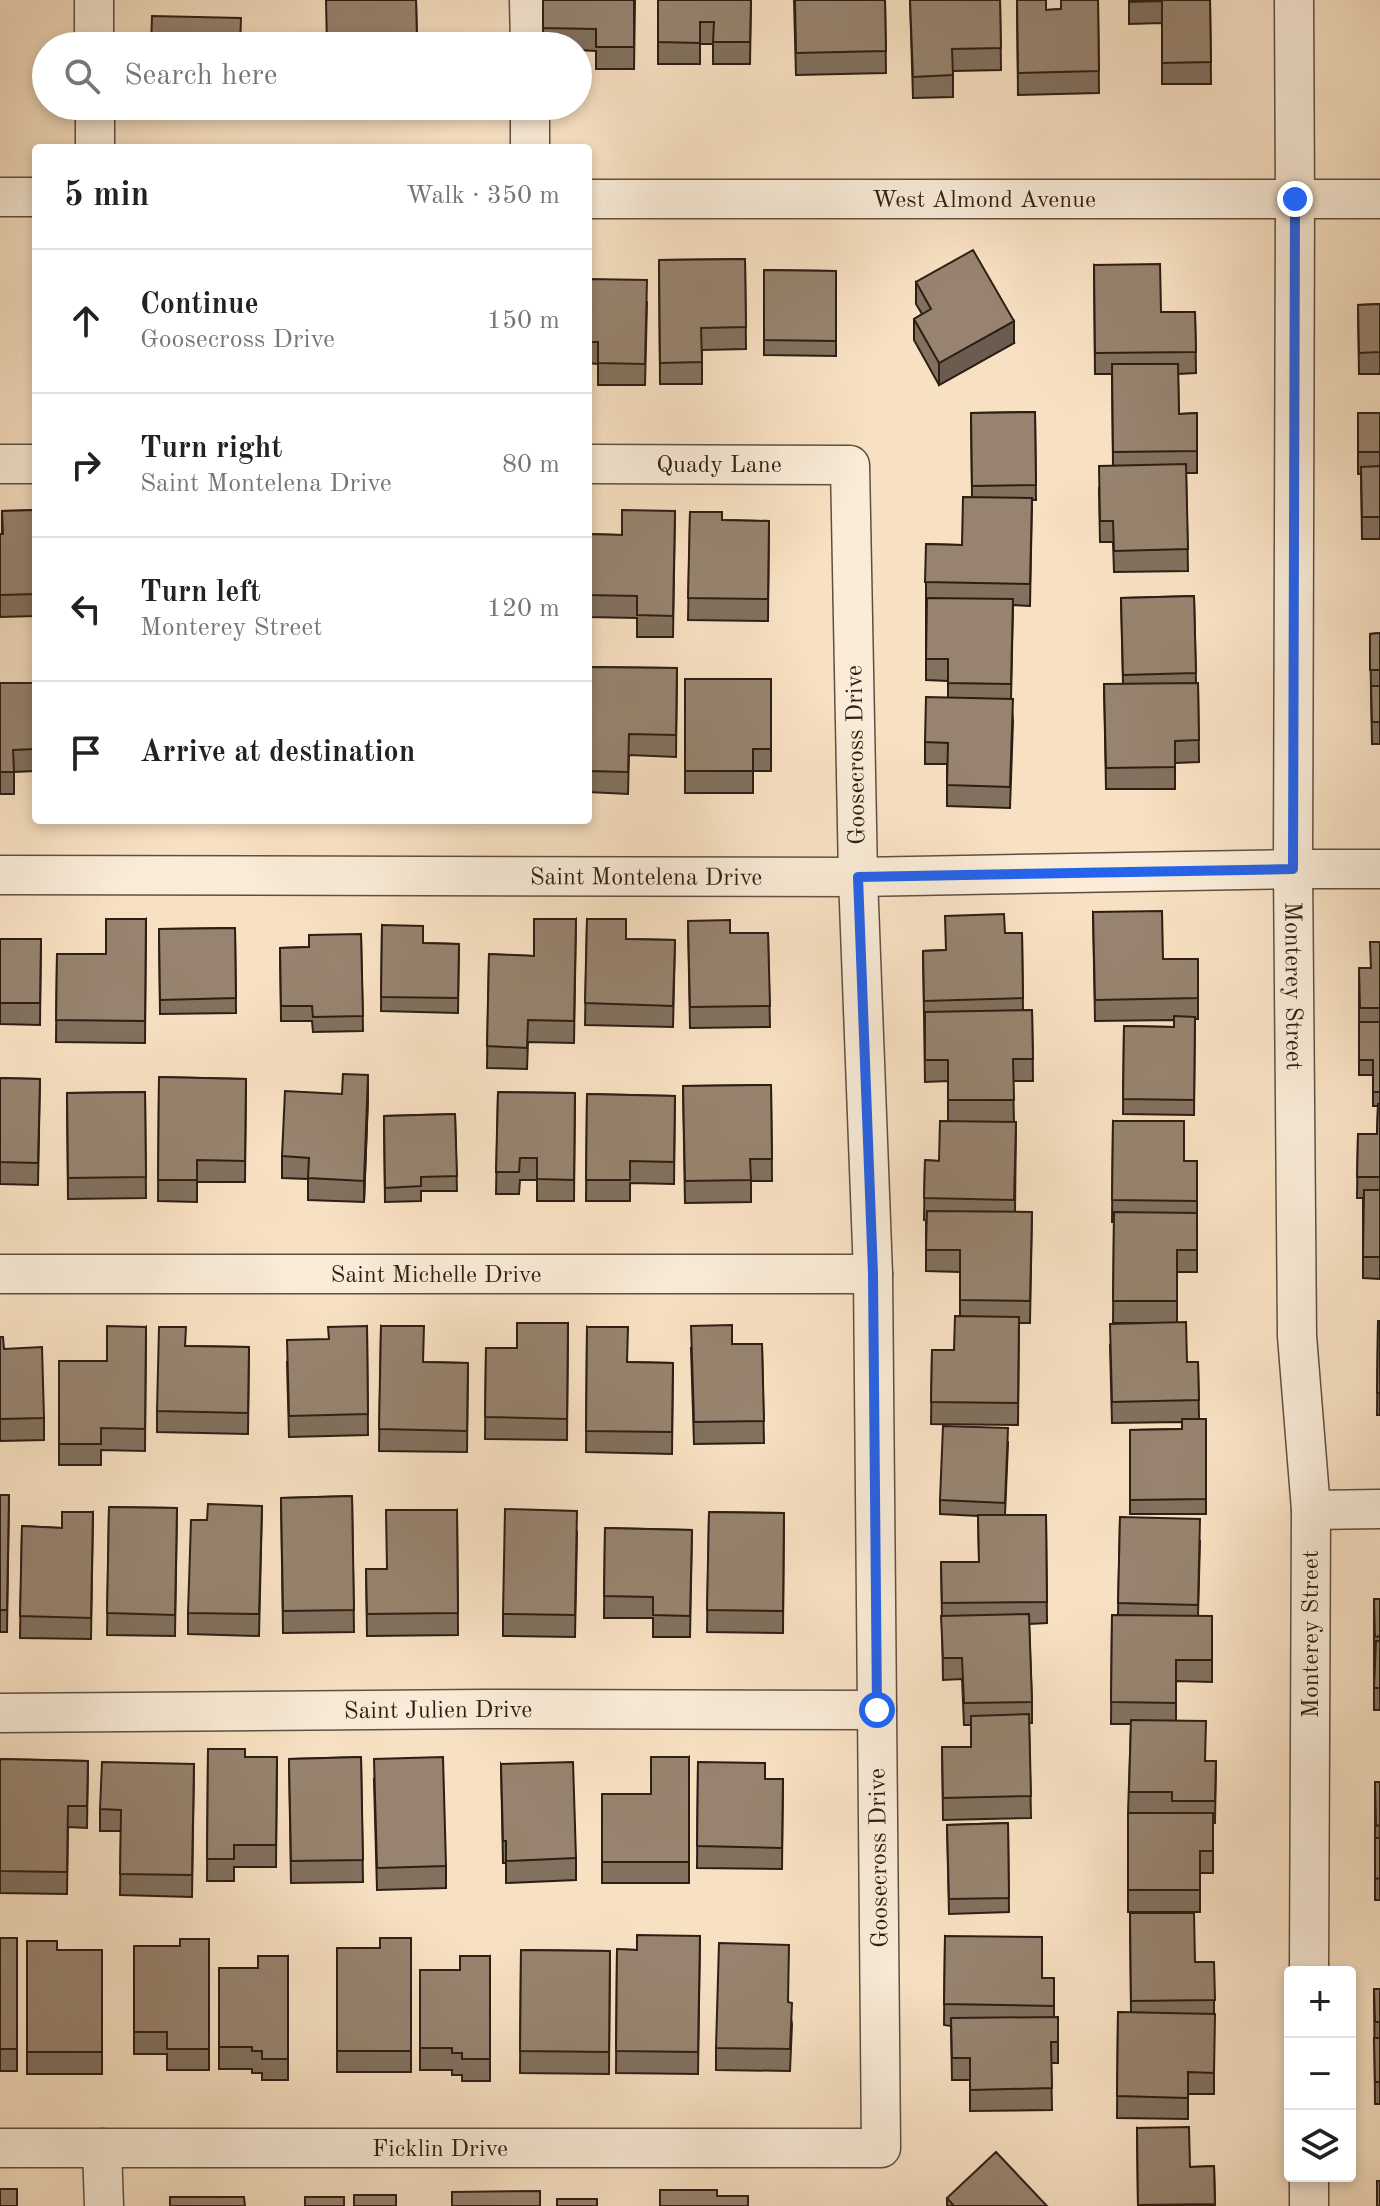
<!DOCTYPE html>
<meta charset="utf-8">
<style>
:root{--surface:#fff;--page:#f2f2f2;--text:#222;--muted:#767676;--line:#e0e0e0}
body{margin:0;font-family:"Old Standard TT",serif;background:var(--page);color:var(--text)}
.controls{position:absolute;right:24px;bottom:24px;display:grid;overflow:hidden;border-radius:8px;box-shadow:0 4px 12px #0003}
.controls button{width:72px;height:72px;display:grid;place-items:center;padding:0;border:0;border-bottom:2px solid var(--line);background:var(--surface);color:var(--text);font:40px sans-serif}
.stop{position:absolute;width:24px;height:24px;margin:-18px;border:6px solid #2563eb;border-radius:50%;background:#fff}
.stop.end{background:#2563eb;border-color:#fff;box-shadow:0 2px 8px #0008}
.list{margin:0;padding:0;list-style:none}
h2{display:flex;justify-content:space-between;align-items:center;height:104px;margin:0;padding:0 32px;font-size:34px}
h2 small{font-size:26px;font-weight:400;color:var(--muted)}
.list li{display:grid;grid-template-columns:52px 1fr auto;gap:24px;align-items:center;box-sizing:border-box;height:144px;padding:0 32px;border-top:2px solid var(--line)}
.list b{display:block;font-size:30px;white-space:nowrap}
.list p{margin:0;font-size:26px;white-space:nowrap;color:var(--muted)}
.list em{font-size:26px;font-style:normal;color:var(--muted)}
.icon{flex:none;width:44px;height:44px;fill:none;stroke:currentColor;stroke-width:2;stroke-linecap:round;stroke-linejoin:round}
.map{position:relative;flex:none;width:1380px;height:2206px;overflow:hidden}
.search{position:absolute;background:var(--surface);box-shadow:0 4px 12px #0003;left:32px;top:32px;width:560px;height:88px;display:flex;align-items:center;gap:20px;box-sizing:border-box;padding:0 28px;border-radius:44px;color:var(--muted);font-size:30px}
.panel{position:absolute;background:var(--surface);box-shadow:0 4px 12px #0003;left:32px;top:144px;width:560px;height:680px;border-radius:8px}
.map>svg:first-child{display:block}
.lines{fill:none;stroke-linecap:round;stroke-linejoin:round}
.street-casing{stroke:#604f40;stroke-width:41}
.street{stroke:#faecd8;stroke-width:38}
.wall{fill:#82715f;stroke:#2d1e14;stroke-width:2}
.shaded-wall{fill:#6a5c4e;stroke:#2d1e14;stroke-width:2}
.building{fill:#97836f;stroke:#2d1e14;stroke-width:2}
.route{stroke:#2563eb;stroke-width:10}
.labels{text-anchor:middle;stroke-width:6;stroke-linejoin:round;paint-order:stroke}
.street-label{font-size:24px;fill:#2d1e14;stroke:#faecd8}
</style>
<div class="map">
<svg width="1380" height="2206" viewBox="0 0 1380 2206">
<rect width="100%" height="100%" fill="#f8e1c3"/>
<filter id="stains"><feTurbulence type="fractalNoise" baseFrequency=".0025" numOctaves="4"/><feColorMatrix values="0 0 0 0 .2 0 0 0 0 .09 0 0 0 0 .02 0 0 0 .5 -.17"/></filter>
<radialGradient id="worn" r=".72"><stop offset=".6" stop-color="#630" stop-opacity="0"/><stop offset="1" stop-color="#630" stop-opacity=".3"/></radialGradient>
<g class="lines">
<!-- street casing -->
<g class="street-casing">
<g id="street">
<path d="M94 0V46"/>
<path d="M529 0 530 46"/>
<path id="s1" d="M1294 0 1295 199 1293 869 1297 1336 1311 1510 1309 1972"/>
<path d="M95 106V148"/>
<path d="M530 106V148"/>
<path d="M0 197H36"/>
<path id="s2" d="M588 199H1380"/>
<path d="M0 464H36"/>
<path id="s3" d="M0 875 858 877 1293 869H1380"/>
<path id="s4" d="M0 1274H873"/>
<path d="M1311 1510 1380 1509"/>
<path id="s5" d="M0 1713 483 1709 877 1710"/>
<path id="s6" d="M0 2148H881L873 1274 858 877 850 465 588 464"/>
<path d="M102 2148 104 2206"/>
<path d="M1309 2206V2176"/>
</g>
</g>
<!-- street -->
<use href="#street" class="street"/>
</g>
<!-- wall -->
<path class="wall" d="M416 0 417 46H327Z
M543 0H635L634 69H596V51L578 50V46H543Z
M658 0H751L750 64H713V44H700V64H658Z
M794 0H885L886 73 796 75Z
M910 0H1000L1001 70 953 71V97L913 98Z
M1017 0 1046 10 1060 9 1098 0 1099 93 1018 95Z
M1129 0H1210L1211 84H1162V23L1129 24Z
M179 106H240V107Z
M745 259 746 349 702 350V384H660L659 260Z
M1094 265 1161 312H1195L1196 373 1178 374 1179 414 1197 413V473H1186L1188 571 1114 572 1113 542H1100L1099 488 1113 466 1112 374H1095Z
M764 270 836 271V356L764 355Z
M588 279 647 302 645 385H598V364L588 363Z
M916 282 1014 343 939 385 914 340V319L922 314 916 304Z
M1380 304V374H1359L1358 305Z
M1035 412 1036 500H1032L1030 606 1013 605 1011 699 1013 721 1010 808 947 806V764H925V742L948 697V681L926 680V544L962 545 972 497 971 413Z
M1358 413H1380V539H1362L1361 474H1358Z
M36 510V616L0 617V534H2V511Z
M675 511 673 637H637V618L588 617V534L622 535Z
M690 512 722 520 769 521 768 621 688 620Z
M1194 596 1196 683H1198L1199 762 1175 763V789H1106L1104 684H1123L1121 598Z
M1380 633V744H1372L1370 634Z
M588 667 677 668 676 757 629 755 628 794 588 792Z
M685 679H771V771H753V793H685Z
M0 683 35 749V771L14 772V794H0Z
M1093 912 1163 959H1198V1019H1195L1194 1115 1123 1114 1124 1026 1174 1027V1020L1095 1021Z
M146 919 145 1043 56 1042 57 954H106Z
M576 919 574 1043 528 1042 527 1069 487 1068 489 954 534 956Z
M587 919 626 939 675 940 673 1027 585 1025Z
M688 921 730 933H768L770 1027 690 1028Z
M382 925 423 943 459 944 458 1013 381 1011Z
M235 928 236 1013 160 1014 159 929Z
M1005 933H1022L1023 1011 1032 1010 1033 1081H1013L1014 1122H989H1016L1015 1212H1032L1030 1323H1019L1018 1425 931 1424 932 1350H954L960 1316V1272L926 1271V1220H924L925 1160 939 1161 948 1121V1081L925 1082 923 951 946 950Z
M361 934 363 1031 313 1032 312 1021H281L280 948 309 947Z
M0 939H41L40 1025 0 1024Z
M1380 942V1279L1363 1278V1198H1357L1358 1134H1377L1378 1106H1373V1075H1359V968H1371Z
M159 1077 246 1079 245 1182H197V1202L158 1201Z
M0 1078 40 1079 38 1185 0 1184Z
M771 1085 772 1181H751V1202L685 1203 683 1086Z
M145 1092 146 1198 68 1199 67 1093Z
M498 1092 575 1093 574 1201H537V1180H520L519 1194H496Z
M342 1094 368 1097 364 1202 308 1200V1179L282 1178V1156Z
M587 1094 675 1096 674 1184 630 1183V1201H586Z
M455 1114 457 1191H421V1201L385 1202 384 1116Z
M1113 1121 1184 1161H1197V1272H1177V1322L1187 1362H1198L1199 1419H1206V1514H1130V1430L1182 1429V1422L1112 1423 1110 1345 1146 1323H1113L1114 1222H1112Z
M1378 1321H1380V1415H1377Z
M568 1323 567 1440 485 1439 486 1348H517Z
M367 1326 368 1435 289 1437 287 1362Z
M381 1326 424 1362 468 1363 467 1452 379 1451Z
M146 1327 145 1451 101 1450V1465H59V1361H107Z
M587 1327 628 1362 673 1363 672 1454 586 1452Z
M0 1337 4 1349 44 1418V1440L0 1441Z
M732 1344H762L764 1443 694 1444 691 1348Z
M186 1346 249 1347 248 1434 157 1432V1411Z
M1008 1443 1005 1515H1046L1047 1623 1029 1624 1032 1702V1723H1029L1031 1818 943 1820 942 1747H971V1725H964L962 1679 943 1680 941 1562H979L978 1516 940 1514V1500Z
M0 1495H9L7 1632H0Z
M352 1496 354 1632 283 1633 281 1498Z
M262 1506 259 1636 188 1634V1613L207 1520Z
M109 1507 177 1508 175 1636 107 1635Z
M457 1510 458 1635 367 1636 366 1569H387Z
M93 1512 91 1639 20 1638 22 1526 62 1528Z
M709 1512 784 1513 783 1633 707 1632Z
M1120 1517 1200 1541 1198 1616H1212V1682L1176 1681V1720L1205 1761H1216L1215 1823H1213V1873H1200V1912H1128V1813L1131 1724H1111L1112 1615H1118Z
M605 1528 692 1530 690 1637H653V1618H604Z
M577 1533 575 1637 503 1636V1614Z
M1374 1599H1380V1710H1374Z
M208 1749 245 1757H277L276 1867H234V1881H207Z
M361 1757 363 1882 291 1883 289 1759Z
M689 1757V1883H602V1794H651Z
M0 1759 88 1761 87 1828 68 1827 67 1894 0 1893Z
M698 1762 765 1779H783L782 1869 697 1868Z
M194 1764 192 1897 120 1895 121 1831H100V1809Z
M501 1764 576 1858V1880L506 1883V1863H503Z
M374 1780 446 1866V1888L377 1890Z
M1375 1782H1380V1900H1375Z
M1008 1823 1009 1912 949 1914 947 1825Z
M1130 1913 1195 1962H1214V2094H1188V2119L1117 2118 1118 2012 1131 2013Z
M700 1936 698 2074 616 2073 617 1949 637 1950Z
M945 1936 1042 1978H1054V2017H1058V2063H1051L1052 2110 970 2111V2080H952L951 2026 944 2025Z
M0 1938H17V2071H0Z
M411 1938V2072H337V1948H380Z
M209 1939V2070H167V2054H134V1946H180Z
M27 1941 57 1950H102V2074H27Z
M521 1950 610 1951 609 2074 520 2073Z
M288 1956V2080H262V2073H252V2069H219V1968H258Z
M490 1956V2081H462V2075H452V2070H420V1970H460Z
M1374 1989H1380V2104H1375Z
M788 2002 792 2024 790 2071 716 2070V2048Z
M1137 2128 1190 2167 1214 2166 1215 2206H1138Z
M947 2198 1047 2206H947Z"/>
<!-- shaded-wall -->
<path class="shaded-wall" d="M1014 321V343L939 385V363Z
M368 1075V1097L364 1202V1181Z"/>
<!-- building -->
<path class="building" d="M326 0H416L417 38 399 39V46H327Z
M543 0H634V47H596V29L543 28Z
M658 0H751L750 42H713L714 22H700V43L658 42Z
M795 0H885L886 51 796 53Z
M910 0H1000L1001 48 952 49 953 75 913 77Z
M1017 0H1046V10L1061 9V0H1098L1099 71 1018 73Z
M1129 0H1210L1211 62 1162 63V1L1129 2Z
M152 16 241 18 240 46H151Z
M973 250 1014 321 939 363 914 319 931 309 916 282Z
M745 259 746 327 701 328 702 362 660 363 659 260Z
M1160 264 1161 312H1195L1196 352 1095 353 1094 265Z
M764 270 836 271V341L764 340Z
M588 279 647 280 645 364 598 363V342H588Z
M1380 304V352L1359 353 1358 305Z
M1112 364H1178L1179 414 1197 413V451L1113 452Z
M1035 412 1036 485 972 486 971 413Z
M1358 413H1380V452H1358Z
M1186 464 1188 549 1114 551 1113 521H1100L1099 466Z
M1380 466V517H1362L1361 467Z
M963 497 1032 498 1030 584 925 582 926 544 962 545Z
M36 510V594L0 595V534H3L2 511Z
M622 510 675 511 673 616 637 615V596L588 595V534L622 535Z
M690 512H722V520L769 521 768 599 688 598Z
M1194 596 1196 673 1123 675 1121 598Z
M927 598 1013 599 1011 684 948 683V659H926Z
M1380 633V670H1370V634Z
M588 667 677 668 676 735 629 734 628 772 588 771Z
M685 679H771V749H753V771H685Z
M0 683H33L35 749 13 750 14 772H0Z
M1198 683 1199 740 1175 741V767L1106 768 1104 684Z
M1371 686H1380V722H1372Z
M926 697 1013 699 1010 787 947 785 948 743 925 742Z
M1162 911 1163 959H1198V998L1095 1000 1093 912Z
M1004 914 1005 933H1022L1023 998 924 1001 923 951 946 950 945 916Z
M106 919H146L145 1021 56 1020 57 954H106Z
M534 919H576L574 1021 528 1020 527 1048 487 1046 489 954 534 956Z
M587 919H626V939L675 940 673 1006 585 1003Z
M730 920V933H768L770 1006 690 1007 688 921Z
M382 925 423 926V943L459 944 458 998 381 997Z
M235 928 236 998 160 1000 159 929Z
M361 934 363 1016 313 1017 312 1006H281L280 948 309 947V935Z
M0 939H41L40 1003H0Z
M1370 942H1380V1008H1360L1359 968H1371Z
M1032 1010 1033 1059H1013L1014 1100H948V1060H925V1012Z
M1174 1016 1195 1017 1194 1100 1123 1099 1124 1026 1174 1027Z
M1359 1022H1380V1092H1373V1060H1359Z
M343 1074 368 1075 364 1181 308 1178 309 1158 282 1156 285 1091 342 1094Z
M159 1077 246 1079 245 1161 197 1160V1180H158Z
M0 1078 40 1079 38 1163 0 1162Z
M771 1085 772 1159H750L751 1180 685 1181 683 1086Z
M145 1092 146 1177 68 1178 67 1093Z
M498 1092 575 1093 574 1180 537 1179V1158H520L519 1172H496Z
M587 1094 675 1096 674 1162 630 1161V1180H586Z
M1378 1104H1380V1177H1357L1358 1134H1377Z
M455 1114 457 1176 421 1177V1186L385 1188 384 1116Z
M940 1121 1016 1122 1014 1200 924 1198 925 1160 939 1161Z
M1113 1121H1184V1161H1197V1201L1112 1200Z
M1364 1190H1380V1257H1363Z
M927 1211 1032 1212 1030 1301 960 1300V1250H926Z
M1114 1212 1197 1213V1250H1177V1301H1113Z
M955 1316 1019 1317 1018 1403 931 1402 932 1350H954Z
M1378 1321H1380V1393H1377Z
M1186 1322 1187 1362H1198L1199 1400 1112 1402 1110 1324Z
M517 1323H568L567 1419 485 1417 486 1348H517Z
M732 1325V1344H762L764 1421 694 1422 691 1326Z
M107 1326 146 1327 145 1429 101 1428V1444H59V1361H107Z
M367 1326 368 1414 289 1416 287 1340 329 1339 328 1327Z
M381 1326H424L423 1362 468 1363 467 1431 379 1429Z
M159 1327H186L185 1346 249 1347 248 1413 157 1411Z
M587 1327H628L627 1362 673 1363 672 1432 586 1431Z
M0 1337H3L4 1349 42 1347 44 1418 0 1419Z
M1182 1419H1206V1499L1130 1500V1430L1182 1429Z
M943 1426 1008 1428 1005 1503 940 1500Z
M0 1495H9L7 1610H0Z
M352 1496 354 1610 283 1611 281 1498Z
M208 1504 262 1506 259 1614 188 1613 191 1520H207Z
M109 1507 177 1508 175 1615 107 1613Z
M505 1509 577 1511 575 1615 503 1614Z
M386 1510H457L458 1613 367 1614 366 1569H387Z
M62 1512H93L91 1618 20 1616 22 1526 62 1528Z
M709 1512 784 1513 783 1611 707 1610Z
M978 1515H1046L1047 1602 942 1603 941 1562H979Z
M1120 1517 1200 1519 1198 1605 1118 1603Z
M605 1528 692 1530 690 1616 653 1615V1597L604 1596Z
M1374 1599H1380V1636L1375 1637Z
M1029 1614 1032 1702 964 1703 962 1658H943L941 1616Z
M1112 1615 1212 1616V1660H1176V1703L1111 1702Z
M1376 1641H1380V1688H1374Z
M1029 1714 1031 1796 943 1798 942 1747H971V1716Z
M1131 1720 1206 1721 1205 1761H1216L1215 1801H1172V1792H1129Z
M208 1749H245V1757H277L276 1845H234V1859H207Z
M361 1757 363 1860 291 1861 289 1759Z
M443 1757 446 1866 377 1868 374 1759Z
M651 1757H689V1862H602V1794H651Z
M0 1759 88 1761 87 1806H68L67 1872 0 1871Z
M102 1762 194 1764 192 1875 120 1874 121 1810 100 1809Z
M573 1762 576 1858 506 1861V1841H503L501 1764Z
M698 1762 765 1763V1779H783L782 1848 697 1846Z
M1375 1782H1380V1825L1376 1826Z
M1128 1813H1213V1851H1200V1890H1128Z
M1008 1823 1009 1898 949 1899 947 1825Z
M1375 1838H1380V1878L1375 1879Z
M1130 1913H1194L1195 1962H1214L1215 2000 1131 2001Z
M637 1935 700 1936 698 2052 616 2051 617 1949 637 1950Z
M945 1936 1042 1937V1978H1054V2006L944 2004Z
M0 1938H17V2049H0Z
M380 1938H411V2051H337V1948H380Z
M180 1939H209V2049H167V2032H134V1946H180Z
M27 1941H57V1950H102V2052H27Z
M719 1943 789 1945 788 2002 792 2003 790 2049 716 2048Z
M521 1950 610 1951 609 2052 520 2051Z
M258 1956H288V2059H262V2051H252V2047H219V1968H258Z
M460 1956H490V2059H462V2053H452V2048H420V1970H460Z
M1374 1989H1380V2022H1375Z
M1118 2012 1215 2014 1214 2073 1188 2072V2098L1117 2096Z
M1058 2017V2042H1051L1052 2088 970 2090V2058H952L951 2018Z
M1374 2038H1380V2082H1375Z
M1189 2127 1190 2167 1214 2166 1215 2204 1138 2205 1137 2128Z
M996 2152 1047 2206H954L947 2198Z
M1377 2181H1380V2206H1377Z
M0 2189H17V2206H0Z
M660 2190H717V2196H748V2206H660Z
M540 2191V2206H452V2192Z
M354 2195H396V2206H354Z
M170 2197H244L245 2206H170Z
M305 2197H344V2206H305Z
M557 2199H597V2206H557Z"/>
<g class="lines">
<!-- route -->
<path class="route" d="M877 1710 873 1274 858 877 1293 869 1295 199"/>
</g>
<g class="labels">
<!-- street labels -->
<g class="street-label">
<text dy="8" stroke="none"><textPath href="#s2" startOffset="396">West Almond Avenue</textPath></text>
<text x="719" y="472">Quady Lane</text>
<text transform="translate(855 755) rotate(-91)" y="8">Goosecross Drive</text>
<text dy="8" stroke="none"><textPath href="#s3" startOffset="646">Saint Montelena Drive</textPath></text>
<text dy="8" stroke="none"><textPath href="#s1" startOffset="986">Monterey Street</textPath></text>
<text dy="8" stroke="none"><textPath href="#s4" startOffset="436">Saint Michelle Drive</textPath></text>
<text transform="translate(1310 1634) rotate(-90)" y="8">Monterey Street</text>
<text dy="8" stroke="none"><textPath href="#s5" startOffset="438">Saint Julien Drive</textPath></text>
<text transform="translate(878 1858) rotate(-91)" y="8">Goosecross Drive</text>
<text dy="8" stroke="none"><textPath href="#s6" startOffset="440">Ficklin Drive</textPath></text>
</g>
</g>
<rect width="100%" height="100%" filter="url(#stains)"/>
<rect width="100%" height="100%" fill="url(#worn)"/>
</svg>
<div class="controls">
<button>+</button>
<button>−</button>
<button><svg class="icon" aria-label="layers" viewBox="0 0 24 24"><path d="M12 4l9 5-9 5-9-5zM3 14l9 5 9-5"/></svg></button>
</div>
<div class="stop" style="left:877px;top:1710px"></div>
<div class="stop end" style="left:1295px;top:199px"></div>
<div class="search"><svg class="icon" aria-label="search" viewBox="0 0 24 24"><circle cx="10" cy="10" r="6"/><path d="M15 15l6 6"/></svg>Search here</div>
<section class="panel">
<h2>5 min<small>Walk · 350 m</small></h2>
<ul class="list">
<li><svg class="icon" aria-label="ahead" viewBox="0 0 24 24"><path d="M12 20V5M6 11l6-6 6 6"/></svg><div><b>Continue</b><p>Goosecross Drive</p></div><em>150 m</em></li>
<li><svg class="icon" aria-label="right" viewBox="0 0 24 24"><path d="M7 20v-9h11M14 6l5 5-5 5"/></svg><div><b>Turn right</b><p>Saint Montelena Drive</p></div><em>80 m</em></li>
<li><svg class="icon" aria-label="left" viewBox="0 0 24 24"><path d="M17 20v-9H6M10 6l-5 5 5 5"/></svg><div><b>Turn left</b><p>Monterey Street</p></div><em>120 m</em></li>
<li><svg class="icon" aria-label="arrive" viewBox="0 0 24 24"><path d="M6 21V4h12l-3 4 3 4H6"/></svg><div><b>Arrive at destination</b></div></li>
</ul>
</section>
</div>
